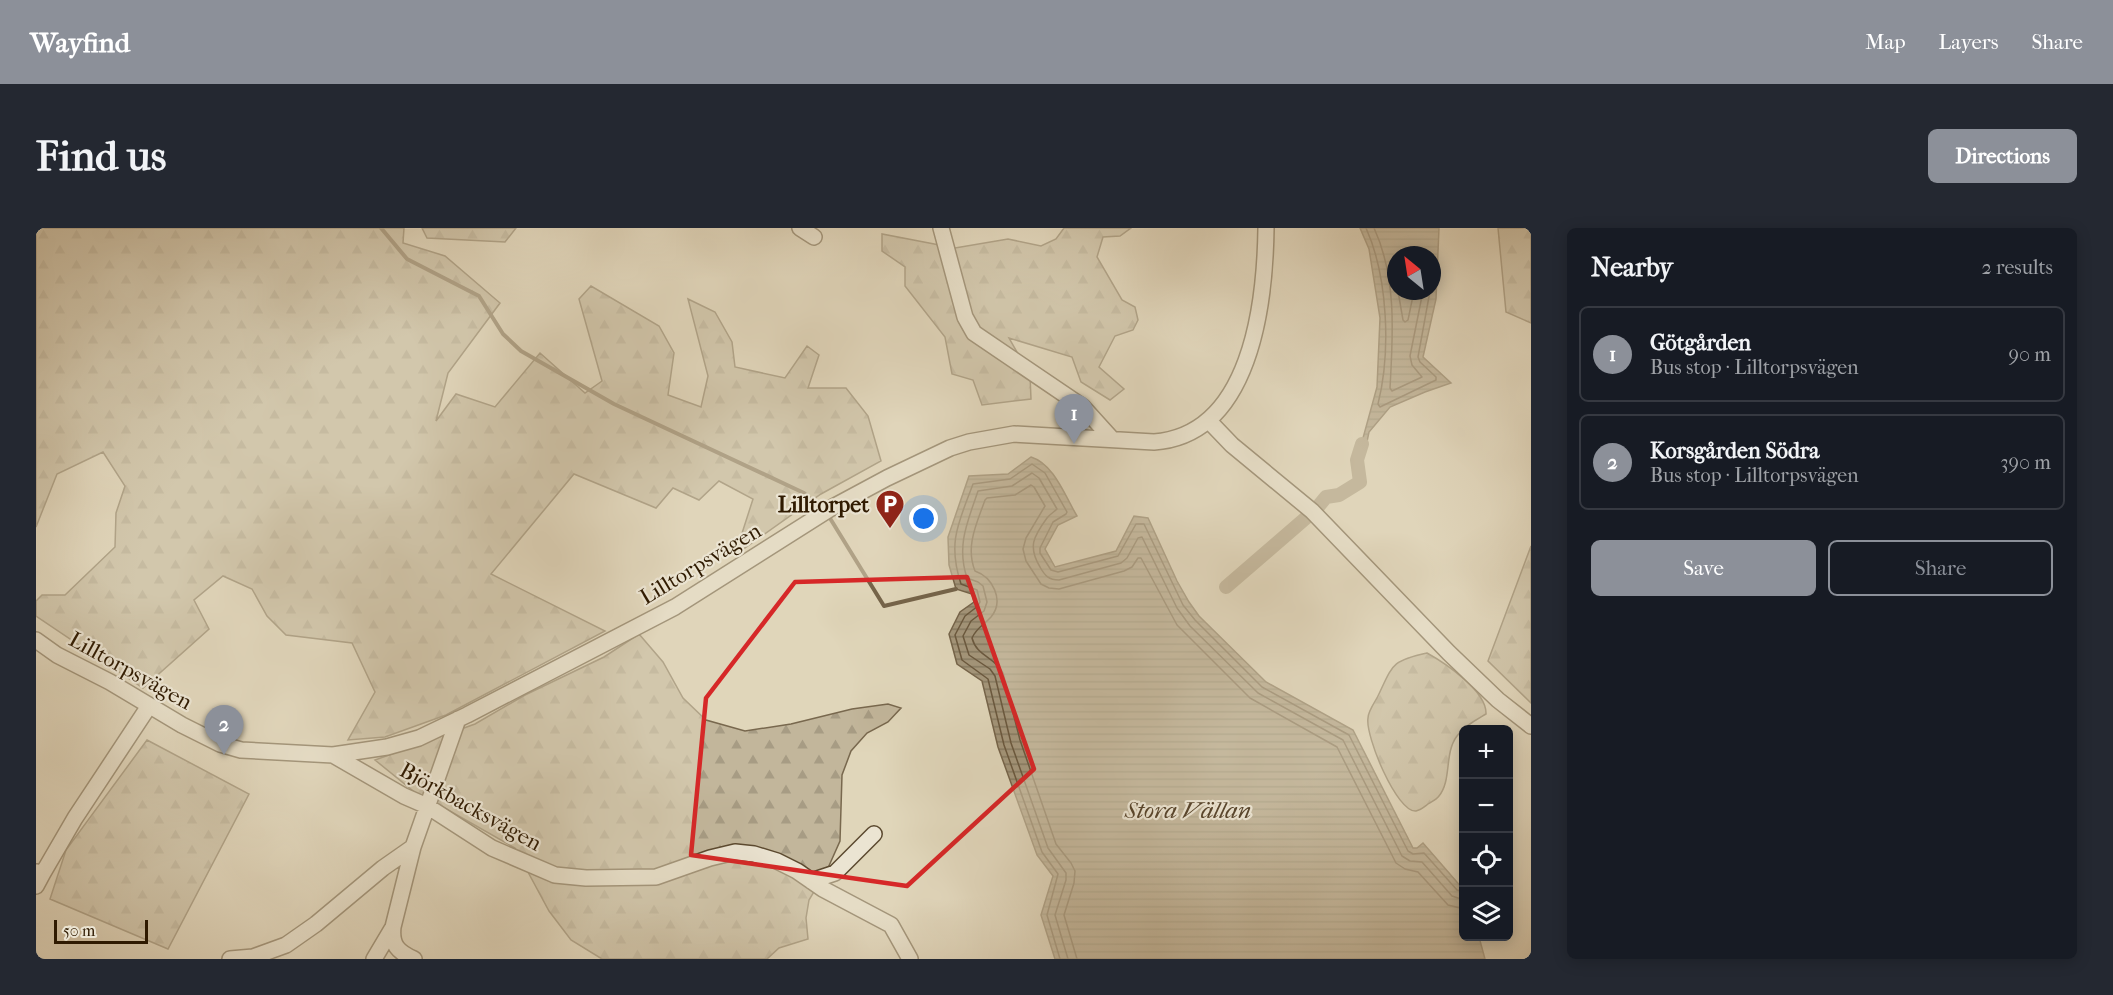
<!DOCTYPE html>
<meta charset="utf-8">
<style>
:root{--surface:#171b24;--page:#242831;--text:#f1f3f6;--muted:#9ea1a6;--line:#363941;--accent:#8c9099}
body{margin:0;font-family:"IM FELL French Canon",serif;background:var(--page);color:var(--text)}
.controls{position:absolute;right:18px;bottom:18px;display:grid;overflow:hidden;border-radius:9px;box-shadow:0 3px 15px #0003}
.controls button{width:54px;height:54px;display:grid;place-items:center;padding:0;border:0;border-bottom:2px solid var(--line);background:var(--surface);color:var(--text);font:30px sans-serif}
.compass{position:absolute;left:1351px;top:18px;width:54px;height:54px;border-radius:50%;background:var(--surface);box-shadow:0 3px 15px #0003;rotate:330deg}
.scale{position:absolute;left:18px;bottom:15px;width:94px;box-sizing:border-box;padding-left:6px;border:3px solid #2f1a01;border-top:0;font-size:16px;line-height:21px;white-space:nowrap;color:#2f1a01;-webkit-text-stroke:4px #ebe4d2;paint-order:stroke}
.you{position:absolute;left:888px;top:291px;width:21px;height:21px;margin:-15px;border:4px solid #fff;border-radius:50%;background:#1a73e8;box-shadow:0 0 0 9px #1a73e833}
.badge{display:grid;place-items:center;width:39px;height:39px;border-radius:50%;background:var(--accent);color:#fff;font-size:20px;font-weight:700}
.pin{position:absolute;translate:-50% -50px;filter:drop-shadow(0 2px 3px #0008)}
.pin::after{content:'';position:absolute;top:32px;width:21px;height:18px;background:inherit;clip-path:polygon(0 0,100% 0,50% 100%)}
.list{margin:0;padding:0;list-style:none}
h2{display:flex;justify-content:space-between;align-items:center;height:78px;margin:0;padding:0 24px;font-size:26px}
h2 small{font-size:20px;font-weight:400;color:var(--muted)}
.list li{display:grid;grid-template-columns:39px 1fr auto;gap:18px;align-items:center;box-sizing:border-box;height:96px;margin:0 12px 12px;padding:0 12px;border:2px solid var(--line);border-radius:9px}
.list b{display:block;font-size:22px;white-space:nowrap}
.list p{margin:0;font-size:20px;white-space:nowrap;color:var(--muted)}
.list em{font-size:20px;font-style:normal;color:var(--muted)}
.actions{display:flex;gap:12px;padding:18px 24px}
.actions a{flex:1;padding:14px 0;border:2px solid var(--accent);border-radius:9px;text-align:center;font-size:21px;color:var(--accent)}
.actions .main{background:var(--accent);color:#fff}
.icon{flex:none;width:33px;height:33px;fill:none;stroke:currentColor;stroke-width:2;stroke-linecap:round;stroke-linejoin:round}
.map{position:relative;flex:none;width:1495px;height:731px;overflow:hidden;border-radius:9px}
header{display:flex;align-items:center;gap:36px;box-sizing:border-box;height:84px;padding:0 30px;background:var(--accent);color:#fff}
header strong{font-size:28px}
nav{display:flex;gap:33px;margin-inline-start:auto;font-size:21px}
.intro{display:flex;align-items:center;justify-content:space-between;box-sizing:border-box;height:144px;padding:0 36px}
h1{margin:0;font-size:42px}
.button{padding:15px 27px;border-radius:9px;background:var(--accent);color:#fff;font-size:21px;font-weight:700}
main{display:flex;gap:36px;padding:0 36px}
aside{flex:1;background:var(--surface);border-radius:9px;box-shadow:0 3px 15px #0003}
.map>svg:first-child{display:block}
.forest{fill:url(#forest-firs);stroke:#78684e;stroke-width:1.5}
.water{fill:url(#water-rules);stroke:#75644a;stroke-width:1.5;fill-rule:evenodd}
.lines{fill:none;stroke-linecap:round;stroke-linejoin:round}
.shore{stroke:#6a583e;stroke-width:1.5}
.stream{stroke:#75644a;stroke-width:4}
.canal{stroke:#a4967b;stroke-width:14}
.minor-casing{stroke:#5b492f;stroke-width:18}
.minor{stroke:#ebe4d2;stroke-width:15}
.marked{fill:none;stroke:#d62828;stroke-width:4.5;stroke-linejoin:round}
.labels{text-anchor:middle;stroke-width:4.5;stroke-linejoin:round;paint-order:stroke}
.poi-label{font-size:22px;font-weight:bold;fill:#2f1a01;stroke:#ebe4d2;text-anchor:end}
.street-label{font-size:22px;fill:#2f1a01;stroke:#ebe4d2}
.water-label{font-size:24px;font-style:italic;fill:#58452c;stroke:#ebe4d2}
</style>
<header>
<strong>Wayfind</strong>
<nav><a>Map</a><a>Layers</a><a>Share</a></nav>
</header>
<div class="intro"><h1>Find us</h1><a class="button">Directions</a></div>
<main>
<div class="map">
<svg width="1495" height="731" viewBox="0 0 1495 731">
<defs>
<pattern id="forest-firs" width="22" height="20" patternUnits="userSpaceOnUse" patternTransform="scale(1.5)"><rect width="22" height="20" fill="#c2b69b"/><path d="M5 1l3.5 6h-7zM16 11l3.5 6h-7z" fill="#a79c84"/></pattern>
<pattern id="water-rules" width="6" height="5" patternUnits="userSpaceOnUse" patternTransform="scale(1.5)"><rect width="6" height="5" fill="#a4967b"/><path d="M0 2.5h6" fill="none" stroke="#867a62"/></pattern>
</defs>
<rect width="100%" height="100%" fill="#e0d6ba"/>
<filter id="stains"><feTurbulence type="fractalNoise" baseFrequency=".00333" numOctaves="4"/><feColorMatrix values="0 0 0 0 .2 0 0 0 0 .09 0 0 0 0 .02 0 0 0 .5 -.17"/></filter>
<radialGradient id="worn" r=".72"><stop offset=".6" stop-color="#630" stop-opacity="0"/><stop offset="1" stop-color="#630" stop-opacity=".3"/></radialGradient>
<!-- forest -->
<path class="forest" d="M0 0H368L367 15 409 28 464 75 412 145 400 193 420 166 459 179 504 125 549 165 566 153 543 71 555 58 623 98 638 125 632 167 665 179 672 148 652 71 679 84 696 114 699 139 749 150 771 118 783 127 772 160H810L832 188 845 233 785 266 699 327 717 271 683 253 663 272 637 260 620 280 538 246 455 346 569 403 410 487 349 509 312 512 339 464 316 415 250 407 231 388 216 361 187 348 158 372 173 401 107 460 0 388V373L6 367H29L79 319 80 285 89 258 67 224 21 246 0 299Z
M386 0H480L469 14 391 10Z
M1028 0H1095L1084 8 1067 9 1061 29 1086 72 1099 79 1102 92 1097 102 1079 108 1063 139 1088 161 1074 172 1045 154 1036 129 973 110 994 147 995 171 946 177 937 152 916 146 909 109 869 58V39L846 23V6L919 20 972 11 1005 18 1020 11Z
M1462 0H1495V95L1470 84Z
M1495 318V475L1452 433Z
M603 406 627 434 647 470 670 492 709 503 755 496 816 481 852 476 865 480 852 494 831 505 815 523 806 547 804 613 792 640 773 672 770 690 772 711 743 720 731 731H566L535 712 513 683 479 620 398 574 381 566 339 532 439 496 489 467 568 429Z
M1391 425C1409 435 1451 463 1450 486 1440 492 1428 498 1421 508 1408 525 1416 552 1403 568 1400 572 1395 574 1392 576 1388 579 1385 582 1380 583 1361 585 1329 508 1332 490 1332 484 1338 475 1341 470 1357 437 1354 433 1391 425Z
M111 512 213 566 132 721 14 671 30 622Z"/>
<!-- water -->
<path class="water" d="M1324 0H1403L1400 71 1387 129 1415 155 1389 164 1354 179 1333 204 1328 228 1321 232 1341 159 1344 90 1333 21ZM1360 27H1396V63H1360Z
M995 229C1018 236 1029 268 1041 288L1022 297 1009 321 1019 339 1080 323 1098 288 1112 290 1141 353 1153 374 1163 388 1230 454 1317 502 1377 620H1381L1387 615 1427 661 1428 708 1443 709 1449 731H1019L1005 687 1017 648 1001 627 962 519 946 453 921 436 913 406 924 384 938 374 936 366 920 361 913 337 912 309 933 248 972 246Z"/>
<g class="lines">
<!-- shore -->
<path class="shore" d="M1330 0C1352 49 1355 124 1342 176L1344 179 1400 152V149L1384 134 1382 129 1394 63
M1338 0C1361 50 1357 107 1354 160L1356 163 1386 149 1376 137 1374 128 1387 63
M1362 63 1367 92 1369 94 1372 92 1378 63
M1024 731 1011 687 1022 646 1006 624 968 517 952 451 926 432 919 407 929 388 942 378 944 374 941 362 925 356C911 314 923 294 937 256L974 251 996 236 1009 245 1031 284 1030 286 1017 294 1004 320V325L1015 342 1022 344 1082 328 1100 296H1108L1147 377 1159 392 1226 459 1313 507 1372 623 1377 626 1388 625 1421 662 1428 664
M1032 731 1019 687 1030 652V645L1012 620 975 515 959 448 954 441 933 427 927 408 935 393 948 383 951 374 947 358 942 354 931 350C920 317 932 293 942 263L976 258 996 245 1003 250 1021 281C1018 284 1014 286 1011 290 997 309 992 319 1004 339 1009 348 1013 352 1023 352L1085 335 1091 330 1102 310 1106 309 1141 380 1154 398 1222 465 1307 512 1366 628 1374 633 1386 634 1416 668 1428 672
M1041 731 1028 687 1038 655 1039 643 1035 635 1020 616 984 512 967 445C958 428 941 429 936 410 941 399 948 397 955 389 969 372 956 349 939 343 929 318 941 295 949 272L951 270 979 267 995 257 998 259 1009 278 990 310 987 321 990 333 1005 356 1013 360 1023 361 1088 343 1096 339 1102 330H1105L1141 397 1214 470 1301 519 1360 635 1369 641 1382 644 1412 677 1428 681"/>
<!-- stream -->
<path class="stream" d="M345 0 371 31 443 68 467 106 485 123 578 176 768 265 786 282
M792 287 848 378 920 361"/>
<!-- canal -->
<path class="canal" d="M1281 280 1290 269 1303 267 1324 254 1321 232 1326 216
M1190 359 1271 289"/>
<!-- minor casing -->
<g class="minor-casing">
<path id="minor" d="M764 0 778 9
M905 0 929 89 938 105 1047 179 1076 211
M1172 192 1196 217 1276 283 1413 425 1462 472 1495 498
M0 412 21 427 74 454 146 497 184 516 205 522 297 527 351 519 383 510 431 487 639 379 797 279 851 250 914 220 933 214 978 206 1118 214C1215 207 1229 76 1230 0
M297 527 368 568 391 578 456 620 519 647 550 650 620 649 674 630 699 624 718 626 741 633 761 643 787 661 855 697 874 731
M0 644 7 645 39 590 113 478
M775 653 799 645 838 606
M0 658 7 645
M194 731 217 729 250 717 280 696 347 640 377 619
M338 731 357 699
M378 731C362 724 355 717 357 699L377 619 422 491"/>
</g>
<!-- minor -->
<use href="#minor" class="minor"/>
</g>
<!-- marked area -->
<path d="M0 0H1495V731H0ZM931 349 998 541 871 658 655 627 670 470 759 354Z" fill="#e0d6ba" fill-opacity=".55" fill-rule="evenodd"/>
<path class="marked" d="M931 349 998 541 871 658 655 627 670 470 759 354Z"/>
<!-- icons -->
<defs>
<g id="parking-pin" transform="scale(1.5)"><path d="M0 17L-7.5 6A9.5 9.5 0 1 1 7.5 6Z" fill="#8f2418" stroke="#ebe4d2"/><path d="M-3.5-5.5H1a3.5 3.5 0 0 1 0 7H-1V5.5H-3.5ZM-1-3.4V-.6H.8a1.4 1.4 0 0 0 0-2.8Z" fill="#fff"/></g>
</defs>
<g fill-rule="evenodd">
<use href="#parking-pin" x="854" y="276"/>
</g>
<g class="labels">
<!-- poi labels -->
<g class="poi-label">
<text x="833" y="284">Lilltorpet</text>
</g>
<!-- street labels -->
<g class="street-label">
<text transform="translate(664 335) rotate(-31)" y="8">Lilltorpsvägen</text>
<text transform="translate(95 442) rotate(29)" y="8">Lilltorpsvägen</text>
<text transform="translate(435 578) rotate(29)" y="8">Björkbacksvägen</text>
</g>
<!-- water labels -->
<g class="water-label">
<text x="1152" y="590">Stora Vällan</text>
</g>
</g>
<rect width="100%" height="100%" filter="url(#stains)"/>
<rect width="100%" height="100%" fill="url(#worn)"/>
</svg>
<div class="controls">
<button>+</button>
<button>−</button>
<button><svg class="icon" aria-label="locate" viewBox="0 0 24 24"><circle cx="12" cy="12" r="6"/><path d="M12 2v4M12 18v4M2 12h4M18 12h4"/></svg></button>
<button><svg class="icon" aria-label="layers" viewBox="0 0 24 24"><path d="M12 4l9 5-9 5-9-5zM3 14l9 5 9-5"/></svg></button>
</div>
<svg class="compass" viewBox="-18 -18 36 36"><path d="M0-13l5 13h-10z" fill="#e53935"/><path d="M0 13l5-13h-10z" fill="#9ea1a6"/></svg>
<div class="scale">50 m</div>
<div class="you"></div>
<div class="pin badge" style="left:1038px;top:216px">1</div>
<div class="pin badge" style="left:188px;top:527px">2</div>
</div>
<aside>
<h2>Nearby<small>2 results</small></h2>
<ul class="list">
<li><span class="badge">1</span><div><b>Götgården</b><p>Bus stop · Lilltorpsvägen</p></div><em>90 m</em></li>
<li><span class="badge">2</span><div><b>Korsgården Södra</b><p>Bus stop · Lilltorpsvägen</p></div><em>390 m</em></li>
</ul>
<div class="actions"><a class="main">Save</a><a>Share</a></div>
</aside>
</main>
